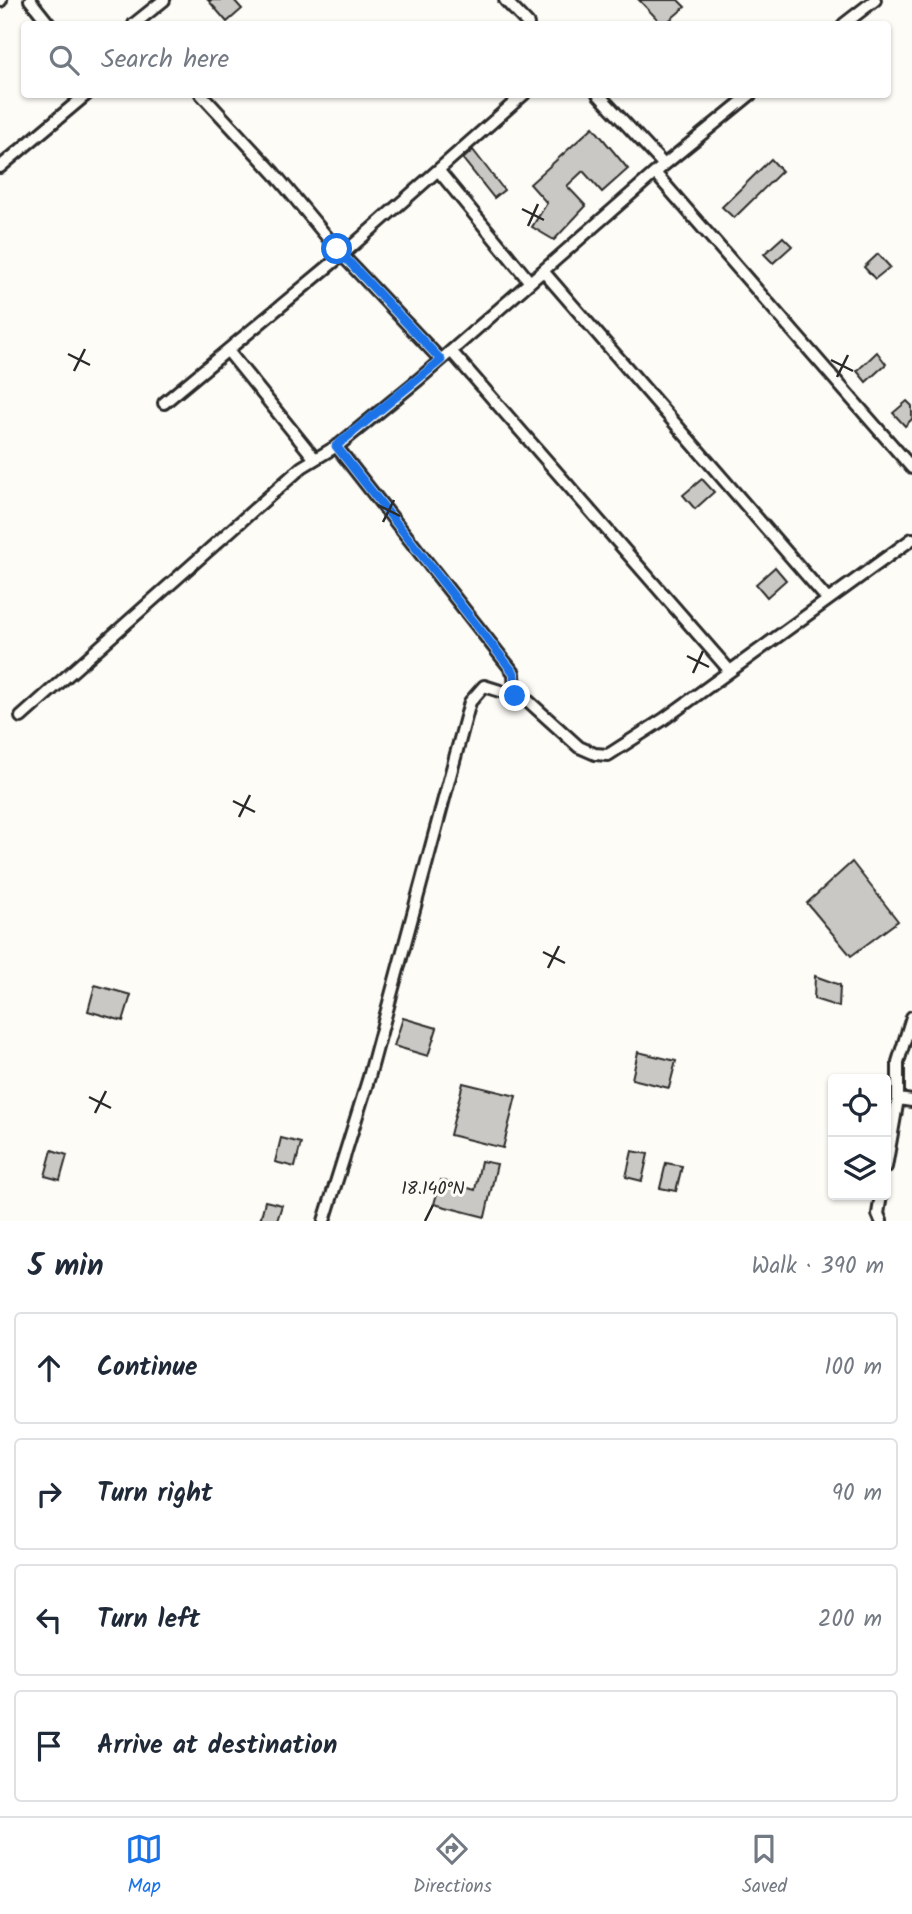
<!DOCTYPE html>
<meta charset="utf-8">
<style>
:root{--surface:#fff;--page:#f6f6f7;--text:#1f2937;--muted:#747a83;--line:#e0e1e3;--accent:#1a73e8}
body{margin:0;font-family:Kalam,sans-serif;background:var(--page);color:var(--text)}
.controls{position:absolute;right:21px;bottom:21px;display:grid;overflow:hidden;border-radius:7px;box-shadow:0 2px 5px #0004}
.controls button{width:63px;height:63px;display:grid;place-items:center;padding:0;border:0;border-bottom:2px solid var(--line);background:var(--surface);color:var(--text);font:35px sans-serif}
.stop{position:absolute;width:21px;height:21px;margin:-16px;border:5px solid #1a73e8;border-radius:50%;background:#fff}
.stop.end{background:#1a73e8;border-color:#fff;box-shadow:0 2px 7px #0008}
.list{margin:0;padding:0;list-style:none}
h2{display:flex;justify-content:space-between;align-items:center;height:91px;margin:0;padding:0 28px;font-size:30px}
h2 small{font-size:23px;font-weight:400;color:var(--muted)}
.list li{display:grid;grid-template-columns:46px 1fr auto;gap:21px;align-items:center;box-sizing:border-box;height:112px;margin:0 14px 14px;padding:0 14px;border:2px solid var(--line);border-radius:7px}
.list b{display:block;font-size:26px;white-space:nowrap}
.list em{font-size:23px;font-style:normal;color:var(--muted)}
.icon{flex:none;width:38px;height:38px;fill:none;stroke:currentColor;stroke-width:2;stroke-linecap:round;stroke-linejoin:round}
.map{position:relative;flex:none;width:912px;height:1221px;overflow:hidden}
.search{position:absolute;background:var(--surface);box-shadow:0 2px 5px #0004;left:21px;right:21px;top:21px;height:77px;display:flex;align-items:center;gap:18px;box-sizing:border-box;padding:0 24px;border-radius:7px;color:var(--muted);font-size:26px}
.sheet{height:595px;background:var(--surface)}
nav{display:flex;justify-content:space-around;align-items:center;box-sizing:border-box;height:98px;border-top:2px solid var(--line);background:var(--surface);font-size:19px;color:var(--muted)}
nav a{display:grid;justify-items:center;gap:4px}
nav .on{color:var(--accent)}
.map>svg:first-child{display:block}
.building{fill:#c9c8c4;stroke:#2b2b2b;stroke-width:2}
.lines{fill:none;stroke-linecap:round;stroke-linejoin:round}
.minor-casing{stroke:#2b2b2b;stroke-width:16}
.minor{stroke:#fdfcf7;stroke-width:10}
.route{stroke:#1a73e8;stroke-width:9}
.ticks{fill:none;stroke:#2b2b2b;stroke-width:2.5}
.ticks-label{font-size:18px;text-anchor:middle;fill:#2b2b2b;stroke:#fdfcf7;stroke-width:6;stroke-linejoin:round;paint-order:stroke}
</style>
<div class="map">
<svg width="912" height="1221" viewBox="0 0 912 1221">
<rect width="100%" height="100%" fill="#fdfcf7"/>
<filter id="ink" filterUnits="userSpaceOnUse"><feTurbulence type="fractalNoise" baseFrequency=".0143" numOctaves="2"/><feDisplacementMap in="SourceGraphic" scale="14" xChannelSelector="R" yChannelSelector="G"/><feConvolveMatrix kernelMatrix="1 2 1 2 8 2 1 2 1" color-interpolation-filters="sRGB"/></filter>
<g filter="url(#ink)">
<!-- building -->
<path class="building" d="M208 0H234L242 9 227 22Z
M639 0H678L685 7 665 24H662Z
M593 127 628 169 602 192 583 171 567 186 586 206 554 240 532 227 547 203 530 184Z
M473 150 504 190 494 198 463 159Z
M771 159 782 171 734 218 722 207Z
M783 237 792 246 773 263 764 254Z
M878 254 890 267 875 279 864 267Z
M877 352 886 364 866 382 857 371Z
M907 401 912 406V419L905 426 893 413Z
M702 479 714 492 695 509 683 495Z
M775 567 786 580 767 597 756 584Z
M852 862 898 921 851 956 807 903Z
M815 976 840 985 839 1007 814 999Z
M95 985 131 995 123 1021 88 1011Z
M403 1018 437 1028 428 1056 394 1046Z
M638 1052 676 1061 669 1088 632 1079Z
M463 1083 516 1096 503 1148 450 1135Z
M281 1138 301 1143 295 1167 275 1162Z
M52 1150 67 1155 60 1180 45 1176Z
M632 1151 648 1154 642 1181 626 1177Z
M481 1161 497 1164 485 1217 434 1204 441 1180 475 1190Z
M666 1163 682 1166 676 1191 660 1188Z
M265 1201 282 1205 277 1221H260Z"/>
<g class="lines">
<!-- minor casing -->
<g class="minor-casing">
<path id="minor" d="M30 0 49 24
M505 0 528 24
M0 1 1 0
M134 24 164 0
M844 24 875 0
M598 94 664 165 751 94
M0 167 87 94
M438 170 530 282
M655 173 912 468
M543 271 828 600
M228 351 315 459
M451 351 730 671
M441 360 342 255 524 94
M164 403 342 255 274 173 201 94
M336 446 514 673 515 696
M21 717 302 467 340 444 418 380 664 165
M898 1099 912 1101
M886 1167 898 1099V1062L912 1017
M324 1221 369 1077 470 702 484 686 526 699 579 747 595 754 608 755 664 719 912 539
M881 1221 878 1214 881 1195"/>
</g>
<!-- minor -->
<use href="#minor" class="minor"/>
</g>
</g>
<g class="lines" filter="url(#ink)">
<!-- route -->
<path class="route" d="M337 249 441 360 336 446 514 673 515 696"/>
</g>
<!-- ticks -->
<path class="ticks" d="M522 209 544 220M528 226 538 204M68 354 90 365M831 360 853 371M74 371 85 349M837 377 848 355M378 505 400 516M383 522 394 500M687 656 709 667M693 673 703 651M233 801 255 812M239 817 250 795M543 952 565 963M548 968 559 946M89 1097 111 1108M95 1113 106 1091M425 1221 433 1205"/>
<g class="ticks-label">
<text x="433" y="1194">18.140°N</text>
</g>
</svg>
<div class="controls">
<button><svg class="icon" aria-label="locate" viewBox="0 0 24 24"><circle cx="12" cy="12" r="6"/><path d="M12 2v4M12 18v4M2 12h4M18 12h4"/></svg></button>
<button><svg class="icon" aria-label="layers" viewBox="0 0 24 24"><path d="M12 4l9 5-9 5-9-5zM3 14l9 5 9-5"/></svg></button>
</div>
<div class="stop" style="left:337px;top:249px"></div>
<div class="stop end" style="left:515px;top:696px"></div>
<div class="search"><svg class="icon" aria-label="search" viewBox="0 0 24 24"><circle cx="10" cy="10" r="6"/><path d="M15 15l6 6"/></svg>Search here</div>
</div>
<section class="sheet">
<h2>5 min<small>Walk · 390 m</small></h2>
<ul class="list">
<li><svg class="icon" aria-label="ahead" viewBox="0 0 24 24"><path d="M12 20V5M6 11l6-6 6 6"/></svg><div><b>Continue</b></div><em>100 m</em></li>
<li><svg class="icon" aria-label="right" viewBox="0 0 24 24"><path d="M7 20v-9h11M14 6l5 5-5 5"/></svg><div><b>Turn right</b></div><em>90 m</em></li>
<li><svg class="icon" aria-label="left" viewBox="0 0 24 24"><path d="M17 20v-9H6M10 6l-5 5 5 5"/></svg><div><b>Turn left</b></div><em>200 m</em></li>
<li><svg class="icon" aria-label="arrive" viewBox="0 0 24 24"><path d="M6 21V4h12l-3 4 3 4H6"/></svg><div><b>Arrive at destination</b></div></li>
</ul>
</section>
<nav>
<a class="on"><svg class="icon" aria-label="map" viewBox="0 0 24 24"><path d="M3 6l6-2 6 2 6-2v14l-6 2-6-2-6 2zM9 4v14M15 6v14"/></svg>Map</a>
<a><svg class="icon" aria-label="directions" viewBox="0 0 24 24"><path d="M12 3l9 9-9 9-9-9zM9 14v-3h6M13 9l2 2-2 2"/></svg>Directions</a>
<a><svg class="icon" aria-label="saved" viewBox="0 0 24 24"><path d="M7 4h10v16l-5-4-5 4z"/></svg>Saved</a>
</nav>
